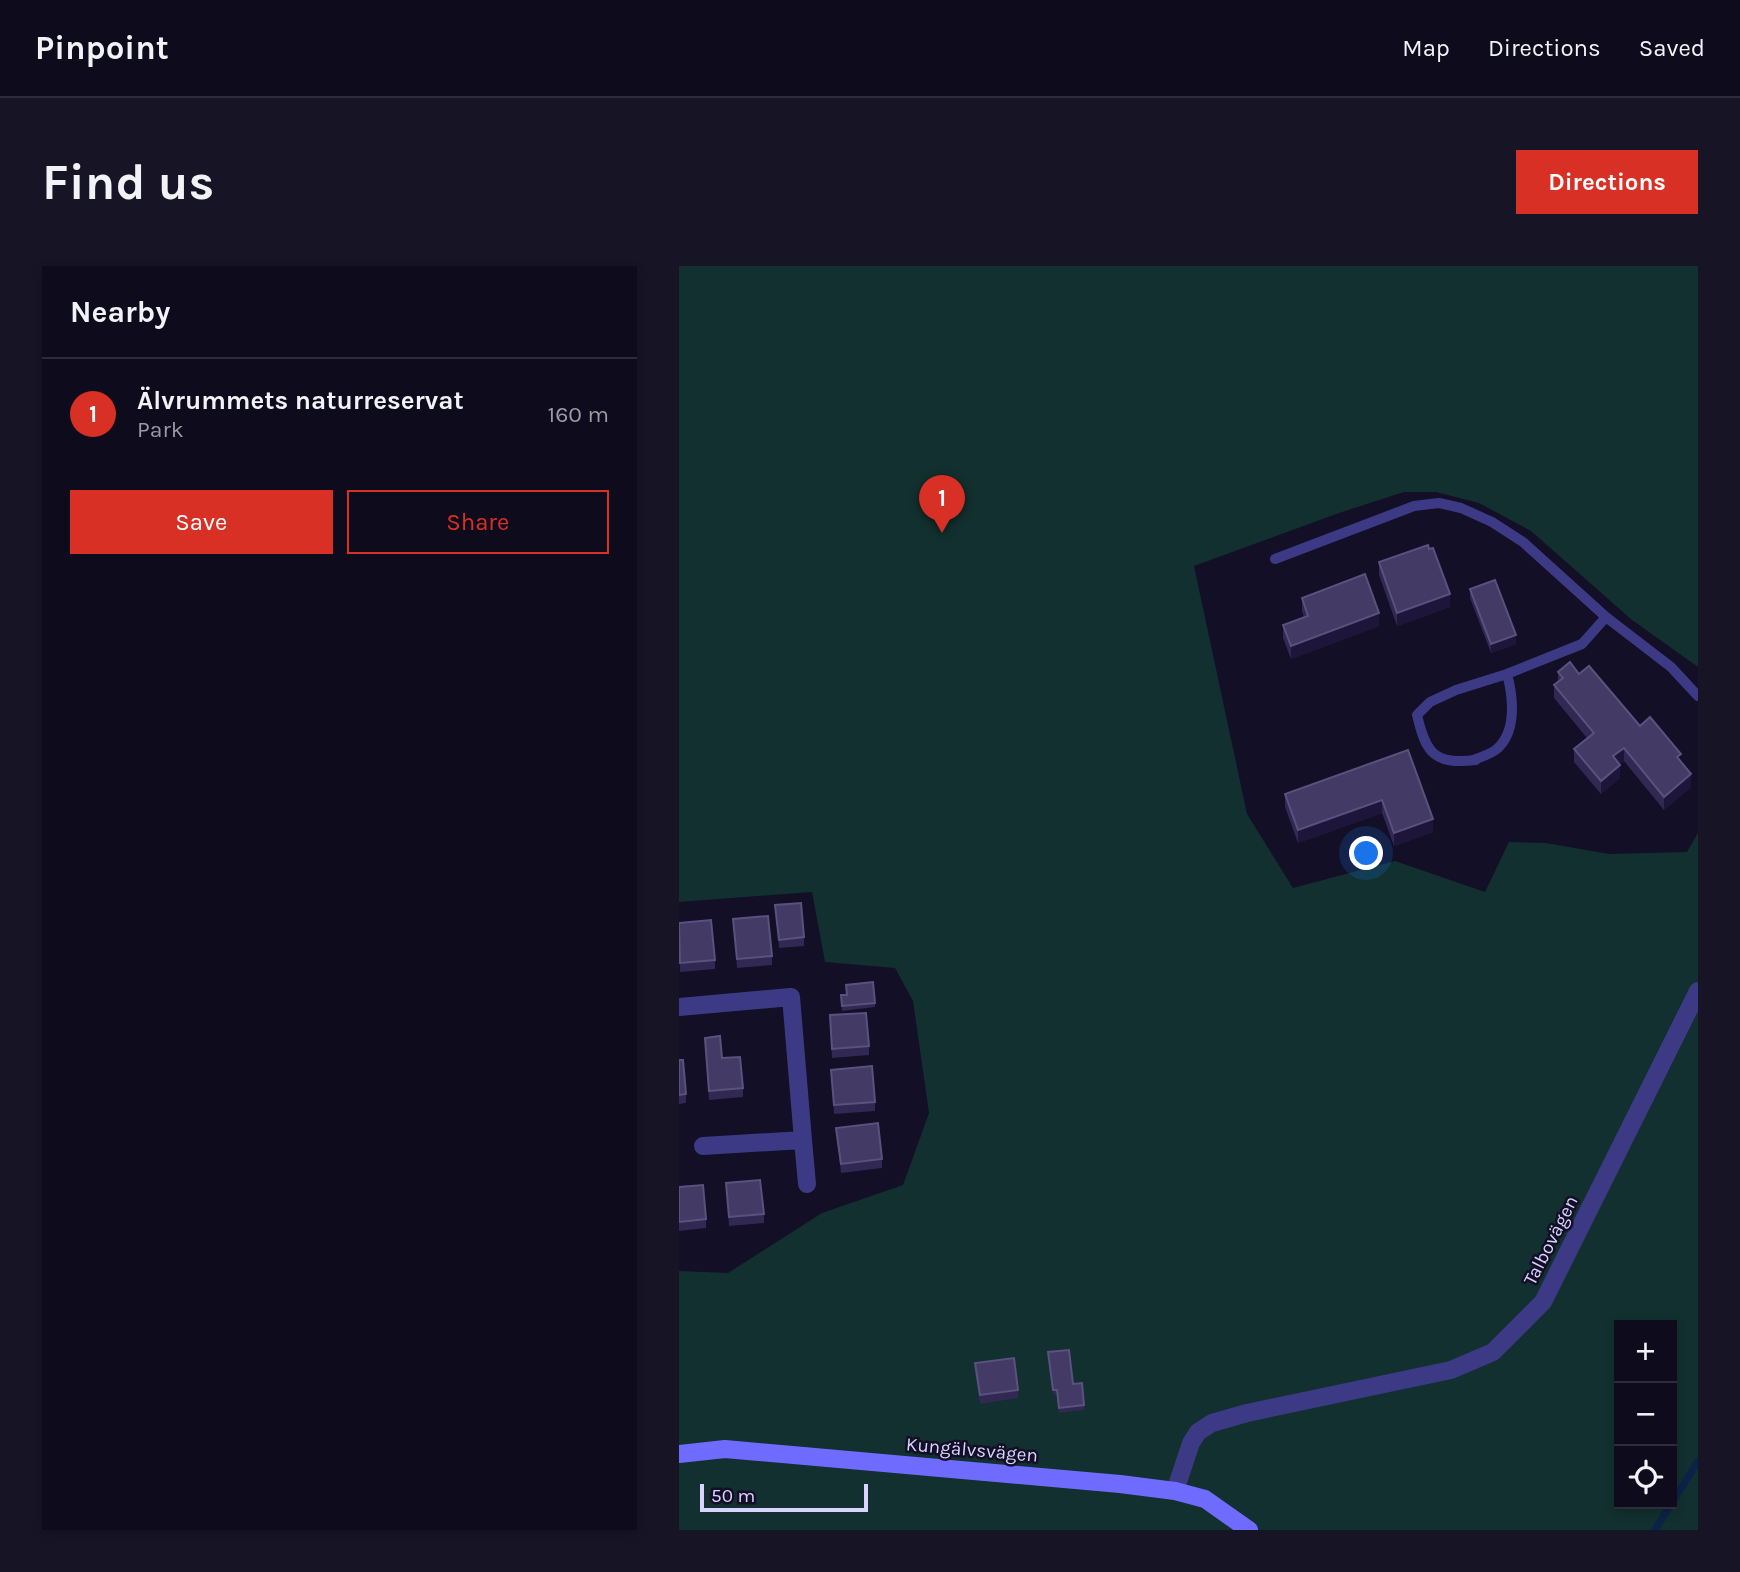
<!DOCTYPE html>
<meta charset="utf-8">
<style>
:root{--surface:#0e0b1c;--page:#171425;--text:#f1f3f6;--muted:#9b9ba3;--line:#2e2b3b;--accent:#d93025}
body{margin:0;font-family:Karla,sans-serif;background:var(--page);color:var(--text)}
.controls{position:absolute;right:21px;bottom:21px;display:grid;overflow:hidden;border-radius:0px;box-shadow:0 4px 10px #0003}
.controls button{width:63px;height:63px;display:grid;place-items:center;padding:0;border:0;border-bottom:2px solid var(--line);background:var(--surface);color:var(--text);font:35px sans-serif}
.scale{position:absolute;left:21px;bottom:18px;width:168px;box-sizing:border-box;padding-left:7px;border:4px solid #d9d4ff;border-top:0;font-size:19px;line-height:24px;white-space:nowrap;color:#d9d4ff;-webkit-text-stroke:5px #130f26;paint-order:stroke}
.you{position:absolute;left:688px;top:588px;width:24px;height:24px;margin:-18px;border:5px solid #fff;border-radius:50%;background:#1a73e8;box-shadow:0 0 0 10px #1a73e833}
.badge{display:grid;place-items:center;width:46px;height:46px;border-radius:50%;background:var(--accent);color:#fff;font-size:23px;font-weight:700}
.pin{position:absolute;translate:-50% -58px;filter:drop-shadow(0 2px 4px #0008)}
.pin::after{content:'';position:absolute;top:37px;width:24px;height:21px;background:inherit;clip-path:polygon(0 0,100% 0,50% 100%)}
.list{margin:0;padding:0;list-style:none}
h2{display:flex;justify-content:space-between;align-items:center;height:91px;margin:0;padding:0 28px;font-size:30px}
h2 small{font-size:23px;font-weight:400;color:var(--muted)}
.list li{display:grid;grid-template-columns:46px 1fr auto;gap:21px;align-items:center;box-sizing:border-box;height:112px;padding:0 28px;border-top:2px solid var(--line)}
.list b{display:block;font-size:26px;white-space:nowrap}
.list p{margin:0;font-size:23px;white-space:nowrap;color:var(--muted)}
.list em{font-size:23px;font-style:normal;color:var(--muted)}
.actions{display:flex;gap:14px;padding:21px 28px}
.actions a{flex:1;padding:16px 0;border:2px solid var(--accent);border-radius:0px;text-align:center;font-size:24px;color:var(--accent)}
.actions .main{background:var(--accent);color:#fff}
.icon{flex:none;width:38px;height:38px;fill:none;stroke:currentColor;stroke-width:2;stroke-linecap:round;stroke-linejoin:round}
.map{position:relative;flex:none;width:1019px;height:1264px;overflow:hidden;border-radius:0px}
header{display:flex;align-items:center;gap:42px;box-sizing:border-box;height:98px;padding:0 35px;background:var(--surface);border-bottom:2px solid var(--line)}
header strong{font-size:33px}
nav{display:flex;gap:38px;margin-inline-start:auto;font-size:24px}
.intro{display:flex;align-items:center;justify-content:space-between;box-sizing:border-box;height:168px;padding:0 42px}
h1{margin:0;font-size:49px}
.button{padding:18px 32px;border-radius:0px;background:var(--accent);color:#fff;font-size:24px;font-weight:700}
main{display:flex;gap:42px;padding:0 42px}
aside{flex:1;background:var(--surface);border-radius:0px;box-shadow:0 4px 10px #0003}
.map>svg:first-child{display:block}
.green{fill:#12302f;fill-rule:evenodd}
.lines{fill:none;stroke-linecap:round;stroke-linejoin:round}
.stream{stroke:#0c2248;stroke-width:7}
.lane{stroke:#3d3a85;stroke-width:10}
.street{stroke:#3d3a85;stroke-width:18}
.secondary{stroke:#6f6bff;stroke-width:18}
.wall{fill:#312854}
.shaded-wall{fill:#1d163a}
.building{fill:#433a66;stroke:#5a527e;stroke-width:2}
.labels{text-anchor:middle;stroke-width:5;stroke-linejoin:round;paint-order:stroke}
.street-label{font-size:19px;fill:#d9d4ff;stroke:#130f26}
</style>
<header>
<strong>Pinpoint</strong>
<nav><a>Map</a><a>Directions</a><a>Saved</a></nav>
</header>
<div class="intro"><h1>Find us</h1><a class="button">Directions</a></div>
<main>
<aside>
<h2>Nearby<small></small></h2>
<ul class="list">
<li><span class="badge">1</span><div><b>Älvrummets naturreservat</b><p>Park</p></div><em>160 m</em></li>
</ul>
<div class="actions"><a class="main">Save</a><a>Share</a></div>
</aside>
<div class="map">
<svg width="1019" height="1264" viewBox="0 0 1019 1264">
<rect width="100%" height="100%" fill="#130f26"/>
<!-- green -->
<path class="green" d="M0 0H1019V401L953 354 852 265 800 237 757 226H725L660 247 515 300 568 548 614 622 716 595 806 626 830 576 867 577 930 588 1008 586 1019 567V1264H0V1005L49 1007 143 947 224 919 250 847 234 735 216 702 146 696 133 626 0 636ZM940 1059H993V1238H940Z"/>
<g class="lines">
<!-- stream -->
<path class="stream" d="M993 1237 1019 1195
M976 1264 992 1238"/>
<!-- lane -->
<path class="lane" d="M596 293 735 240 760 237 782 242 813 256 844 276 927 351 992 401 1019 430
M794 494C802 491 813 488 819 482 838 464 834 430 828 408
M797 494C756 499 747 488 738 449L751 436 777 424 828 408 903 378 927 351"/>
<!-- street -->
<path class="street" d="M0 741 112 731 124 874 24 880
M124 874 128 918
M496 1225 512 1177 519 1166 533 1157 568 1147 772 1104 814 1086 864 1036 1019 725"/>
<!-- secondary -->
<path class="secondary" d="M0 1188 46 1183 441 1218 496 1225 526 1233 570 1264"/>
</g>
<!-- wall -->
<path class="wall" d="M700 296 771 341 718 360 700 309Z
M791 323 837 378 812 387 791 332Z
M623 332 700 360 612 393 604 372V359L625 351 623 345Z
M879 406 900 408 961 460 1002 496 1012 521 985 544 945 495 941 498V512L922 528 895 496V483L908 472 875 432V419L879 416Z
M729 484 754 566 715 580 703 547 619 577 606 541V528Z
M96 639 125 671V680L100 682Z
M54 653 93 690V699L58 702Z
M0 657 36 694V703L1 706Z
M162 729H168L196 737V741L163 745Z
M151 749 190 780V789L153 792Z
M26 772 43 792 64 822V831L30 834Z
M0 794 7 828V837L0 838Z
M152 804 196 836V845L155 848Z
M157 862 203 893V902L162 907Z
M47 917 85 948V957L50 960Z
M0 921 27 953V962L0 965Z
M369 1091 394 1118 405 1139V1144L380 1147 378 1128 374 1129Z
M296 1097 339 1124V1132L301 1138 296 1106Z"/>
<!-- shaded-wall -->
<path class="shaded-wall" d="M771 328V341L718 360V347Z
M700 347V360L612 393V380Z
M837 369V378L812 387V378Z
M945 482V495L934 504V490Z
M941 499V512L922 528V515Z
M1012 508V521L985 544V531Z
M703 534V547L619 577V564Z
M754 553V566L715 580V567Z"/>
<!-- building -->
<path class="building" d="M749 279 750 283 754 282 771 328 718 347 700 296Z
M686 308 700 347 612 380 604 359 629 350 623 332Z
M816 314 837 369 812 378 791 323Z
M891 396 900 408 910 400 961 460 971 451 1002 488 998 491 1012 508 985 531 945 482 934 490 941 499 922 515 895 483 915 467 875 419 884 412 879 406Z
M729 484 754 553 715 567 703 534 619 564 606 528Z
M122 637 125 671 100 674 96 639Z
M89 650 93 690 58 693 54 653Z
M32 654 36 694 1 697 0 657Z
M194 716 196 737 163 740 162 729H168L167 719Z
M187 747 190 780 153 783 151 749Z
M41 770 43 792 61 791 64 822 30 825 26 772Z
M0 794H4L7 828 0 829Z
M193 800 196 836 155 839 152 804Z
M199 857 203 893 162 898 157 862Z
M81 914 85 948 50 951 47 917Z
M24 919 27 953 0 956V921Z
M390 1084 394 1118 403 1117 405 1139 380 1142 378 1124H374L369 1086Z
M335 1092 339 1124 301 1129 296 1097Z"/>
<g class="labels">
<!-- street labels -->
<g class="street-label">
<text transform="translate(871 974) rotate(-63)" y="7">Talbovägen</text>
<text transform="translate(293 1183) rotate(5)" y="7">Kungälvsvägen</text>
</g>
</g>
</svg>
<div class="controls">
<button>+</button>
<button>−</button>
<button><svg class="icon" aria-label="locate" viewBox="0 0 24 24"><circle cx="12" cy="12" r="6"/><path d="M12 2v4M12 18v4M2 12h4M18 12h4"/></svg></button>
</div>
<div class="scale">50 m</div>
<div class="you"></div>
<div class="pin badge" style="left:263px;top:267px">1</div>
</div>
</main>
